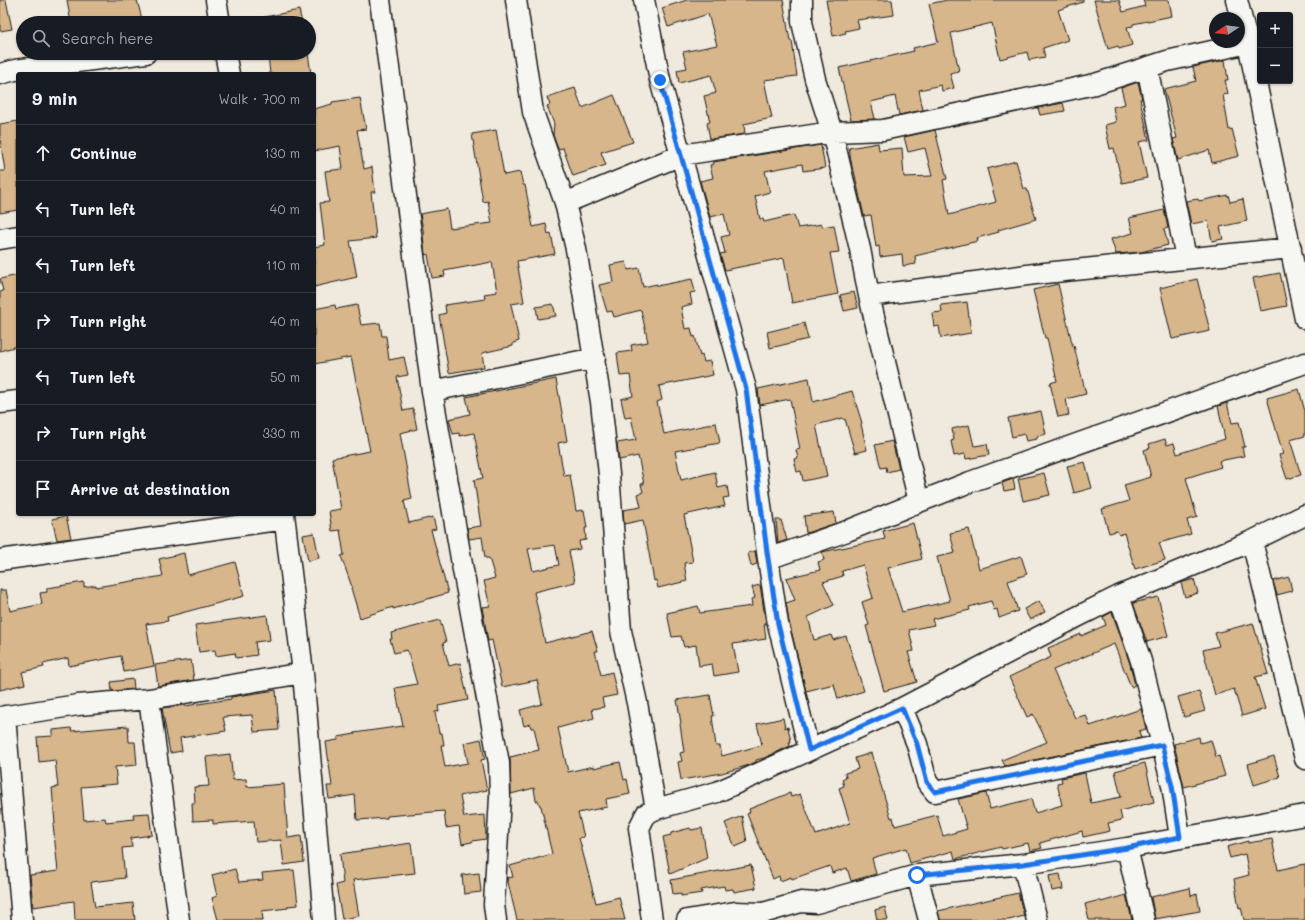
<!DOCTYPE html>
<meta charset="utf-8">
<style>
:root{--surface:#171b24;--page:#242831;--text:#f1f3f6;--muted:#9ea1a6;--line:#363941}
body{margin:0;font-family:Mali,sans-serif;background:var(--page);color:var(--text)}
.controls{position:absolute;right:12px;top:12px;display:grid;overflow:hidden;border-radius:4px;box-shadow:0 1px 3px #0004}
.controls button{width:36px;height:36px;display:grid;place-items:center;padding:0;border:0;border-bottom:1px solid var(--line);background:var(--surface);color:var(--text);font:20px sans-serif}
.compass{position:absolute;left:1209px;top:12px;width:36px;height:36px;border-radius:50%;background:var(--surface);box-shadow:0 1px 3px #0004;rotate:257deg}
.stop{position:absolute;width:12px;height:12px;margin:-9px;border:3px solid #1a73e8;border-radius:50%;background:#fff}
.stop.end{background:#1a73e8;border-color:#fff;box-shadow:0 1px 4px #0008}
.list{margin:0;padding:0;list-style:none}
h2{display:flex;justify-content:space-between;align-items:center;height:52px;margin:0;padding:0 16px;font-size:17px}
h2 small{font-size:13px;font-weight:400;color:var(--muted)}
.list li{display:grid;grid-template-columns:26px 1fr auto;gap:12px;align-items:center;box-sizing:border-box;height:56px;padding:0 16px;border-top:1px solid var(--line)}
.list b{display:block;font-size:15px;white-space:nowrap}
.list em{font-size:13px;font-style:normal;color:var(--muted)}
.icon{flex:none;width:22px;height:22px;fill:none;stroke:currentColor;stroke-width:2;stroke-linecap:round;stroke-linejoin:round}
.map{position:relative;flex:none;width:1305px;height:920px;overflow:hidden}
.search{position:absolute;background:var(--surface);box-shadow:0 1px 3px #0004;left:16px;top:16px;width:300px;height:44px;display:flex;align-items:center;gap:10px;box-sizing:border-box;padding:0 14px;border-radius:22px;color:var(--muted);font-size:15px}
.panel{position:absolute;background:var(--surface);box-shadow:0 1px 3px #0004;left:16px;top:72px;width:300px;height:444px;border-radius:4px}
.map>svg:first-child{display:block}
.building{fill:#d8b68b;stroke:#1c1c1c;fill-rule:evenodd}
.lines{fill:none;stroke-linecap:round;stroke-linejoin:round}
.minor-casing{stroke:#1c1c1c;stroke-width:23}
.minor{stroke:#f6f6f2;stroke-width:20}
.route{stroke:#1a73e8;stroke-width:5}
</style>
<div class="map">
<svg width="1305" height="920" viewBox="0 0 1305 920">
<rect width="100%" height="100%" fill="#f0e9dd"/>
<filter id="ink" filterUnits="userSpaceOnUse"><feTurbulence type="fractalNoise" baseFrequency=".025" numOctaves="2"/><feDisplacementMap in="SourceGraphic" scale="8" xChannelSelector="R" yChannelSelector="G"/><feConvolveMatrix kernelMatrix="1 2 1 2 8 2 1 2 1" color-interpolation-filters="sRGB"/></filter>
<g filter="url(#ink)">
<!-- building -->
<path class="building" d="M0 0H6L12 29 0 31Z
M67 0H137L143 23H115V20L98 23H71Z
M687 0H783L790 41H792L797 76 764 80 772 118 744 124 745 134 710 139 707 123 710 122 704 96 716 93 711 75 679 83 677 70 687 68 683 52 717 45 708 14 668 27 662 8Z
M826 0H892L894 15 857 20 859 28 845 31 846 33 833 36Z
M947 0H1083V2L1058 10 1068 40 1043 48 1045 57 1029 60 1027 52 1000 59 992 23 951 33 959 71 950 73 954 88 942 91 941 85 919 90 923 110 899 115 895 96 871 102 875 119 851 120 839 68 914 51 913 48 938 42 929 4Z
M1094 0H1119L1123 12 1145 6 1143 0H1169L1172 16 1133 24V26L1127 27 1132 45 1119 49 1118 46 1108 49Z
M299 10 302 23H260V18Z
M287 53H308L311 74H270L268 55Z
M1225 60 1228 80H1225L1228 94 1223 95 1229 130 1232 129 1239 156 1212 163 1209 150 1178 160 1173 139 1177 138 1164 89 1196 81 1193 67Z
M1138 82 1142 99H1140L1149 140 1139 142 1147 178 1122 183 1114 148 1110 149 1105 125 1116 122 1113 107 1125 104 1121 88Z
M575 88 582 108 614 95 633 142 601 152 606 165 573 176 563 148 558 149 553 135 554 124 547 106 550 105 547 97Z
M360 98 366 129 357 130 364 169 372 167 375 192H371L376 238 350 241 357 277 314 287V247L325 245 320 203 329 202 325 171 343 169 340 146 314 151V109L332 104V102Z
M1063 103 1065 111 1040 115 1038 108Z
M18 121V210L0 213V171H5L0 139V124Z
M496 130 504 175 520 172 523 185H525L533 227 546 224 548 234 551 233 555 254 517 261 524 302 511 304 519 341 513 343V346L482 353 484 367 449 373 439 315 446 313 445 305 485 299 484 294 497 292 492 262 444 271 445 276 432 278 428 254 425 255 423 235H424L420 214 447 209 450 228 492 223 488 201 483 202 472 134Z
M935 130 947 179 943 180 949 215 996 202 987 169 1016 161 1024 189H1027L1036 219 998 230 999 232 977 238 978 241 915 256 916 264 903 266 902 254 880 257 879 246 876 247 871 215 864 216 854 171H853L852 167 849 148 878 143 879 150 902 148 904 177 932 176 925 148 908 152 904 137Z
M821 145 825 168 803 171 802 164 765 171 770 192 755 196 760 219H763L764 222 794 215 798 228 822 224V227L834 225 839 252 830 253 838 294 792 303 784 258 725 270 720 254 725 253 721 237 729 235 724 214 710 217 700 181 713 178 710 165 714 164 713 162Z
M1228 195 1230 202 1243 199 1247 221 1220 227 1223 239 1212 241 1208 221 1191 224 1186 201 1198 199 1199 201Z
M1164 210 1168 228 1164 229 1168 245 1141 252 1116 254 1111 239 1133 233 1129 218Z
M626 262 628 270 639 268 643 287 657 284V286L692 279 695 292 690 293 692 304 681 307 685 329 691 328 693 337 695 336 700 356 702 355 704 362 710 361 713 375 659 386 662 400 657 402 664 434 716 423 720 443 675 451 681 480 715 472 718 488 727 486 729 497 723 498 725 506 684 515 693 562 684 563 687 581 658 588 656 580 654 581 643 520 624 524 623 510 641 507 638 494 643 492 641 484H644L638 456 619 460 617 443 636 440 631 417 625 418 621 399 633 396 630 375 620 376 617 353 632 351 631 345 648 342 641 310 614 317 612 311 607 312 599 285 613 282 610 265Z
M1280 273 1287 306 1260 311 1253 278Z
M18 275V346L0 351V292L3 291 0 279Z
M1197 279 1210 331 1172 339 1160 288Z
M1058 284 1073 347 1074 346 1086 394 1066 399 1069 415 1058 417 1050 383 1057 381 1047 338H1045L1033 290Z
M854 292 858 308 844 311 840 295Z
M967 302 971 333 941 338 939 326 934 327 932 313 942 312 941 305Z
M553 304 556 316 538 319 536 307Z
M335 305 336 309 357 305 361 325 380 323 382 336H386L389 360 404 357 408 375 397 377 403 411 413 409 417 429 400 433 412 499 404 501 409 523 433 517 436 529 431 530 448 593 393 609V607L360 618 351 588 352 587 341 556 344 555 340 530 332 531 329 511 341 509 332 458 370 451 351 357 314 364V309Z
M804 323 808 339 770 348 767 332Z
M809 378 813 402 852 391 862 423 861 424 867 450 855 453 845 419 844 420 843 418 816 425 827 476 803 481 801 471 797 472 794 459 798 458 796 450 800 449 790 399 760 405 758 389Z
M556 379 567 441 558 443 564 476 570 475 576 511 584 510 587 528H585L586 540 579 541 580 549 569 551 575 582 534 592 545 643 592 631 598 651H595L601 675 612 672 617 695 602 698 604 707 592 709 594 718 558 728 568 772 594 766V768L620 762 624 780 627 779 630 794 606 799 607 807 578 813 584 837 579 838 596 903 619 897 625 920H517L507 878 513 877 510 866 552 854 541 806H540L538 801H536L534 788 511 794 510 757 539 750 534 728H531L530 724 524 726 520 710 542 704 537 680 502 687 492 640 488 641 482 607 490 606 484 581 495 578 489 558H485L482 537 469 539 467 528 481 526 474 480 483 478 474 433 460 436 459 433 453 434 449 419 470 414 466 397ZM555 545 559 565 533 571 528 549Z
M1299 389 1305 412V436L1290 440 1301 475 1287 479 1279 455 1283 454 1267 398Z
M1227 403 1232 423 1239 422 1245 447H1242L1244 456 1219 461 1221 467 1186 478 1197 517 1187 520 1191 534 1159 543 1165 560 1135 569 1124 533 1119 535 1117 531 1109 533 1102 509 1129 501 1124 485 1151 477 1144 450 1150 448 1149 444 1165 439 1167 445 1174 443 1177 454 1225 439 1218 406Z
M1041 411 1046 434 1037 436V439L1026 441 1024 434 1012 437 1008 418Z
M969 425 974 446 987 444 989 455 966 459 965 454 954 456 951 441 954 440 952 429Z
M892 441 899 469 887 472 886 467 881 468 875 445Z
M1085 462 1092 488 1074 493 1067 466Z
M1044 473 1050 495 1023 501 1018 479Z
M1013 479 1015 489 1004 491 1002 483Z
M834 512 836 523 806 533 804 516Z
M66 516 71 538 57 540 52 519Z
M776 520H781L787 540 778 543Z
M913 523 922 559 888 568 902 612 950 601 943 576H942L937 557 955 553 950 533 969 529 979 569 1021 556 1027 574 1008 581 1018 611 999 618 997 609 994 610 991 601 969 607 970 610 932 619 934 625 909 630 914 651 908 652 917 682 884 691 866 626 869 625 862 602 873 598 863 565 842 571 843 576 823 582 834 605 808 617 814 640 831 635 833 640 846 636 864 691 838 699 834 684 806 691 789 622 786 603 795 600 786 578 820 570 818 562 824 560 822 552 885 539 883 531Z
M314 533 319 558 308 561 303 535Z
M755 551 757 564 751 566 748 553Z
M184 553 188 575 235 562 244 596 167 617 168 621 146 624 154 666 124 672 121 656 69 666 68 658 43 664 44 667 22 672 25 684 0 690V590H6L10 611 42 604 40 593 47 592V588L84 582V587L96 585V587L163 576 159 559Z
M1289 577 1292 591 1277 595 1273 581Z
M1194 579 1198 593 1185 597 1181 583Z
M760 585 766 624H764L766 639 733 644 738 672 714 676 712 664 699 666 696 645 684 647 681 636 672 637 667 613 698 606 700 613 752 606 751 599 755 598 752 587Z
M1158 597 1168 636 1147 642 1133 603Z
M1039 601 1045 612 1030 620 1024 609Z
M1112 612 1130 664 1135 685 1131 687 1114 644 1053 670 1075 718 1086 715 1090 726 1141 709 1146 729 1139 731 1141 738 1005 766 1002 760 1047 742 1033 714 1027 717 1009 677 1051 657 1048 648 1081 634V636L1106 625 1103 617Z
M267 615 270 640 255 642 257 655 236 658 235 653 216 656 215 650 199 652 195 625Z
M440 620 446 642 443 643 449 666 460 663 468 700 438 706 439 711 435 712 439 733H442L444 745H441L445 767 468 763 464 743 481 739 485 759 481 760 487 790 460 796 464 817 485 815 486 839 472 841V842L462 844 459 826 446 828 444 811 387 816V818L357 820 355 795 329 799 327 786H332L326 742 338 740V737L355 734 354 733 403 726 395 688 417 684 407 650 394 653 390 639H392L391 633Z
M1253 623 1268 674 1255 677 1265 709 1242 716 1234 689 1215 695 1203 650 1219 646 1215 633Z
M191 660 194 680 158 686 155 665Z
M133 679 134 689 112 691 111 682Z
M276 690 279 730 254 732 252 715 223 717 226 731 180 738 182 751 170 753 162 708 185 705V706L231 699V697Z
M1199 691 1205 711 1184 717 1178 697Z
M710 695 714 716H712L716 746H720L722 756 762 745 757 724 783 718 785 728 788 727 791 742H789L790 746 764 758 756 760V762L746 766 722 773 681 780 678 762 682 761 680 753 684 752 680 724 681 723 677 700Z
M128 726 129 742H135L137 765 115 767 117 784 81 787 84 820 105 818 106 822 134 819 133 814 149 813 152 835 131 838 132 847 122 848 125 878 91 882 95 907 133 903 135 920H75L74 901 33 907 30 875 58 871 53 824H55L52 788 58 787 55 760 39 762 37 737 53 736V730L71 728 72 731Z
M1199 737 1200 743 1211 740 1216 757 1219 756 1225 776 1184 787 1174 744Z
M871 753 891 818 893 817 895 826 937 815 943 836 967 829 958 799 986 793 990 809 1031 799 1035 813 1062 805 1057 783 1062 782 1061 778 1085 773 1091 803 1121 797 1115 771 1145 763 1154 802 1120 811 1122 820 1108 823 1110 831 1083 837 1082 831 1040 843 1042 848 1030 851 1028 843 1002 849 1001 847 955 859 953 851 910 863 906 848 872 858 876 874 851 881 847 868 832 873 830 866 792 879 791 877 780 881 779 876 773 879 747 814 750 812 749 809 790 793 791 797 800 794 816 835 850 823 839 788 844 786 842 779 846 777 845 773 858 769 855 758Z
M230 754 233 780 246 779 247 787 284 784 288 838 301 836 304 862 284 865 281 840 256 842 254 821 213 824V820L193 821 192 803H195L194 787 209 786 206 757Z
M1274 756 1280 777 1254 785 1248 764Z
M742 816 747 842 735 847 725 823Z
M690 828 691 830 702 828 707 858 670 874 663 837 671 835V833Z
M1272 839 1278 870 1305 864V920H1244L1241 907 1239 908 1234 879 1249 875 1245 854 1230 858 1227 847 1248 841V843Z
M411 843 415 873 353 880 359 916 342 919 336 885 343 883 340 854Z
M751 865 756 888 734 892 733 889 725 890 724 886 701 890 702 893 681 896V893L673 894 671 880Z
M235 869 239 882 263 880 262 873 294 870 298 905 288 906V908L262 911 263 920H218L212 898 217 896 212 875Z
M479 873 481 892 464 894 462 875Z
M1060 874 1063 889 1052 891 1049 876Z
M1190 888 1191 896 1197 894 1200 911 1155 919 1151 897Z
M1018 893 1024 916 1009 920H940L938 911Z
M1126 895 1132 920H1089L1085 904 1100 900 1101 902Z
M885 907 888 920H877L875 910Z"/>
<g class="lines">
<!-- minor casing -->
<g class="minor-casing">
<path id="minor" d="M216 0 220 23
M380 0 432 391 463 570 499 763 500 797 494 905 496 920
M516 0 533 112 565 203 576 249 601 402 609 474 621 631 637 703 656 809
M644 0 660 80 746 389 767 552 778 624 809 750
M802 0V22L815 79 832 132 860 249 869 296 919 502 970 482 1305 363
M1237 0 1248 43 1305 319
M225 53 229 74
M1147 67 1186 258
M0 74 15 70 146 53
M565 203 681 155 832 132 883 130 1095 84 1167 61 1248 43
M0 239 18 236
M869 296 1035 274 1291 248
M432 391 595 358
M0 403 18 401
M284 514 303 673 324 920
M1252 541 1305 759
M768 559 847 531 919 502
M0 560 284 519
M1119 596 1141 661 1172 785 1180 837
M149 699 179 920
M902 708 917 744 927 782 935 792 1162 745
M5 716 22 920
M0 717 78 705 149 699 303 673
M1127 848 1144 920
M1023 864 1037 920
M917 875 929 920
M652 920 639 828 646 814 656 809 717 792 766 770 902 708 1075 618 1119 596 1252 541 1305 515
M687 920 735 912 763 913 801 902 816 903 917 875 1023 864 1127 848 1305 815"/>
</g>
<!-- minor -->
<use href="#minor" class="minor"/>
</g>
</g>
<g class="lines" filter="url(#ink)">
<!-- route -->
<path class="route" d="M660 80 746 389 767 552 778 624 809 750 902 708 917 744 927 782 935 792 1162 745 1172 786 1180 837 1127 848 1023 864 917 875"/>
</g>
</svg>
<div class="controls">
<button>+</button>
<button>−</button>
</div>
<svg class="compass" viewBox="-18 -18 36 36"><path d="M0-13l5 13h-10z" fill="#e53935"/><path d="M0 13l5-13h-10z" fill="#9ea1a6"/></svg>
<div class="stop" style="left:917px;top:875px"></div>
<div class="stop end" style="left:660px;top:80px"></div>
<div class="search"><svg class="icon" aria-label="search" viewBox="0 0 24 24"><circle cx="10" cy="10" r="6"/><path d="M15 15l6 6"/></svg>Search here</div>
<section class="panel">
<h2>9 min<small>Walk · 700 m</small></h2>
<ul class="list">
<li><svg class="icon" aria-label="ahead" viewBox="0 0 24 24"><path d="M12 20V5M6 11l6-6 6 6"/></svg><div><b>Continue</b></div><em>130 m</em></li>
<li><svg class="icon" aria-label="left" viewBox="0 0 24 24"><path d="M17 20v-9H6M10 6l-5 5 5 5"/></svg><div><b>Turn left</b></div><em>40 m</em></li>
<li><svg class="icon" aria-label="left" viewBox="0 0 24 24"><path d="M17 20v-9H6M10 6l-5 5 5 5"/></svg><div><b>Turn left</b></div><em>110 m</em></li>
<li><svg class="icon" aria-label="right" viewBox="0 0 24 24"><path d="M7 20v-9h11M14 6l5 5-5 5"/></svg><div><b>Turn right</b></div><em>40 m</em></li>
<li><svg class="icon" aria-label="left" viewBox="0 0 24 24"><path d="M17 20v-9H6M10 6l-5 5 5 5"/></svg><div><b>Turn left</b></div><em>50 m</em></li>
<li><svg class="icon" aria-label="right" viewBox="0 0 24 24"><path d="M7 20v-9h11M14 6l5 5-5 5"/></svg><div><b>Turn right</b></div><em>330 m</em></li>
<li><svg class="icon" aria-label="arrive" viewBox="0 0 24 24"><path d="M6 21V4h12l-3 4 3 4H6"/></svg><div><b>Arrive at destination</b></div></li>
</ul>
</section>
</div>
